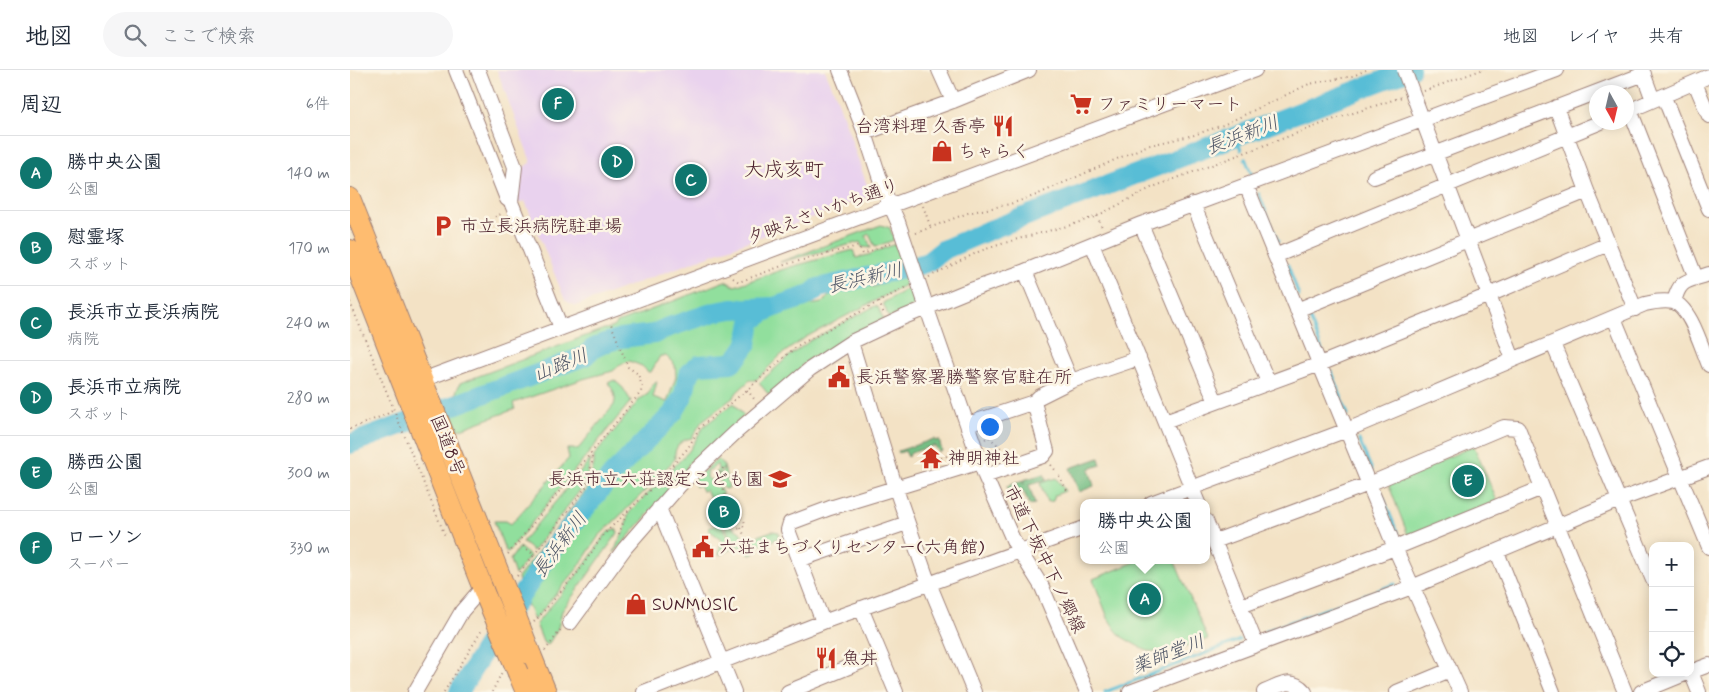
<!DOCTYPE html>
<html lang="ja">
<meta charset="utf-8">
<style>
:root{--surface:#fff;--page:#f6f6f7;--text:#1f2937;--muted:#747a83;--line:#e0e1e3;--accent:#0f766e}
body{margin:0;font-family:Mynerve,"Klee One",sans-serif;background:var(--page);color:var(--text)}
.controls{position:absolute;right:15px;bottom:15px;display:grid;overflow:hidden;border-radius:10px;box-shadow:0 2px 12px #0003}
.controls button{width:45px;height:45px;display:grid;place-items:center;padding:0;border:0;border-bottom:1px solid var(--line);background:var(--surface);color:var(--text);font:25px sans-serif}
.compass{position:absolute;left:1239px;top:15px;width:45px;height:45px;border-radius:50%;background:var(--surface);box-shadow:0 2px 12px #0003;rotate:172deg}
.you{position:absolute;left:639px;top:356px;width:18px;height:18px;margin:-12px;border:4px solid #fff;border-radius:50%;background:#1a73e8;box-shadow:0 0 0 8px #1a73e833}
.badge{display:grid;place-items:center;width:32px;height:32px;border-radius:50%;background:var(--accent);color:#fff;font-size:16px;font-weight:700}
.pin{position:absolute;translate:-50% -50%;border:2px solid #fff;box-shadow:0 1px 5px #0006}
.popup{position:absolute;left:730px;top:429px;width:130px;height:65px;box-sizing:border-box;display:grid;place-content:center;border-radius:10px;background:var(--surface);filter:drop-shadow(0 1px 4px #0005);font-size:16px;white-space:nowrap;color:var(--muted)}
.popup b{font-size:19px;color:var(--text)}
.popup::after{content:'';position:absolute;left:50%;top:100%;margin-left:-10px;border:10px solid transparent;border-top-color:var(--surface)}
.list{margin:0;padding:0;list-style:none}
h2{display:flex;justify-content:space-between;align-items:center;height:65px;margin:0;padding:0 20px;font-size:21px}
h2 small{font-size:16px;font-weight:400;color:var(--muted)}
.list li{display:grid;grid-template-columns:32px 1fr auto;gap:15px;align-items:center;box-sizing:border-box;height:75px;padding:0 20px;border-top:1px solid var(--line)}
.list b{display:block;font-size:19px;white-space:nowrap}
.list p{margin:0;font-size:16px;white-space:nowrap;color:var(--muted)}
.list em{font-size:16px;font-style:normal;color:var(--muted)}
.icon{flex:none;width:28px;height:28px;fill:none;stroke:currentColor;stroke-width:2;stroke-linecap:round;stroke-linejoin:round}
.map{position:relative;flex:none;width:1359px;height:622px;overflow:hidden}
header{display:flex;align-items:center;gap:30px;box-sizing:border-box;height:70px;padding:0 25px;background:var(--surface);border-bottom:1px solid var(--line)}
header strong{font-size:24px}
nav{display:flex;gap:28px;margin-inline-start:auto;font-size:18px}
.search{width:350px;height:45px;background:var(--page);display:flex;align-items:center;gap:12px;box-sizing:border-box;padding:0 18px;border-radius:28px;color:var(--muted);font-size:19px}
main{display:flex}
aside{flex:1;background:var(--surface)}
.map>svg:first-child{display:block}
.built{fill:#e9d2ee}
.green{fill:#91df9d;stroke:#6e7f64}
.forest{fill:#74be84;stroke:#5f6e58}
.lines{fill:none;stroke-linecap:round;stroke-linejoin:round}
.stream{stroke:#58bdd6;stroke-width:3}
.river{stroke:#58bdd6;stroke-width:20}
.minor-casing{stroke:#9e8078;stroke-width:16}
.highway-casing{stroke:#9e8078;stroke-width:22}
.path{stroke:#9e8078;stroke-width:2;stroke-dasharray:1 4;stroke-linecap:butt}
.minor{stroke:#fff;stroke-width:14}
.highway{stroke:#febc70;stroke-width:20}
.minor-bridge-casing{stroke:#9e8078;stroke-width:16;stroke-linecap:butt}
.highway-bridge-casing{stroke:#9e8078;stroke-width:22;stroke-linecap:butt}
.minor-bridge{stroke:#fff;stroke-width:14}
.highway-bridge{stroke:#febc70;stroke-width:20}
.labels{text-anchor:middle;stroke-width:5;stroke-linejoin:round;paint-order:stroke}
.poi-label{font-size:18px;fill:#4a1f2b;stroke:#fcf5e5;text-anchor:start}
.street-label{font-size:18px;fill:#4a1f2b;stroke:#fcf5e5}
.water-label{font-size:19px;font-style:italic;fill:#4f5667;stroke:#fcf5e5}
.quarter-label{font-size:20px;fill:#4a1f2b;stroke:#fcf5e5}
</style>
<header>
<strong>地図</strong>
<div class="search"><svg class="icon" aria-label="search" viewBox="0 0 24 24"><circle cx="10" cy="10" r="6"/><path d="M15 15l6 6"/></svg>ここで検索</div>
<nav><a>地図</a><a>レイヤ</a><a>共有</a></nav>
</header>
<main>
<aside>
<h2>周辺<small>6件</small></h2>
<ul class="list">
<li><span class="badge">A</span><div><b>勝中央公園</b><p>公園</p></div><em>140 m</em></li>
<li><span class="badge">B</span><div><b>慰霊塚</b><p>スポット</p></div><em>170 m</em></li>
<li><span class="badge">C</span><div><b>長浜市立長浜病院</b><p>病院</p></div><em>240 m</em></li>
<li><span class="badge">D</span><div><b>長浜市立病院</b><p>スポット</p></div><em>280 m</em></li>
<li><span class="badge">E</span><div><b>勝西公園</b><p>公園</p></div><em>300 m</em></li>
<li><span class="badge">F</span><div><b>ローソン</b><p>スーパー</p></div><em>330 m</em></li>
</ul>
</aside>
<div class="map">
<svg width="1359" height="622" viewBox="0 0 1359 622">
<rect width="100%" height="100%" fill="#fcf5e5"/>
<filter id="ink" filterUnits="userSpaceOnUse"><feTurbulence type="fractalNoise" baseFrequency=".02" numOctaves="2"/><feDisplacementMap in="SourceGraphic" scale="10" xChannelSelector="R" yChannelSelector="G"/><feConvolveMatrix kernelMatrix="1 2 1 2 8 2 1 2 1" color-interpolation-filters="sRGB"/></filter>
<filter id="wash" filterUnits="userSpaceOnUse"><feTurbulence type="fractalNoise" baseFrequency=".0096" numOctaves="4" result="noise"/><feDisplacementMap in="SourceGraphic" scale="20" xChannelSelector="R" yChannelSelector="G"/><feGaussianBlur stdDeviation="1.12" result="paint"/><feColorMatrix in="noise" values="0 0 0 0 0 0 0 0 0 0 0 0 0 0 0 0 0 1.4 0 .05"/><feComposite in="paint" operator="in"/></filter>
<g filter="url(#wash)">
<rect width="100%" height="100%" fill="#f3e2c5"/>
<!-- built -->
<path class="built" d="M147 0H475L487 28 519 121 517 127 225 236 215 230 175 131 168 133 164 121 170 100 181 92Z"/>
<!-- green -->
<path class="green" d="M531 155 540 158 544 170 525 177 519 164 516 166 521 178 512 177 510 172 430 192Z
M545 174 553 196 514 203 481 213 476 211 468 213 452 223 426 233 390 234 355 241 320 254 304 262 271 266 261 269 241 276 230 284 138 318 101 334 110 313 254 259C258 259 265 257 267 253L375 211 385 216 437 198 503 180 506 188 518 185Z
M555 203 559 213 456 267 431 285 406 310H400L387 322 384 327 352 351 342 368C331 369 323 378 325 389L291 425 248 467 228 498 184 550 173 524 208 474 240 435 267 404 311 359 327 347 333 336 338 330C338 301 343 296 372 297 380 297 385 298 391 294L390 288 401 273 402 253 419 241 430 240 438 235 452 233 459 235 472 233 480 225 485 218 514 210 519 216 524 217Z
M560 217 565 234 559 239 539 248 533 233Z
M525 236 528 237 534 250 470 286H464L451 296V300L419 325 409 313 438 287 461 270Z
M415 238V240C389 250 405 266 389 282 377 295 372 288 358 290 356 290 353 291 351 292 347 292 347 291 344 294 330 305 333 328 321 341 303 360 283 378 265 398 231 436 201 477 171 518L168 508 238 417 244 394V386L290 329 298 324 302 316 306 312H307L303 327 317 332 326 307 325 295 316 286H310L301 302H298L292 296 279 291 271 294 263 301 233 309 163 333 165 339 108 360 100 339 119 336 159 318 234 292 243 287 248 278 272 270 303 266 315 260 374 243 392 240 396 242Z
M264 310 273 318 281 331 158 482 155 480 144 451H156L161 454 219 388 217 379H228L264 335C267 326 263 319 258 313Z
M384 333 394 346 353 384C346 386 336 393 336 401L264 483 268 472 274 462 279 443 339 381 354 356Z
M1124 376 1147 431 1059 468 1038 413Z
M241 389 235 414 183 481 172 472Z
M368 389 374 396 379 418 374 419 370 414V410L373 409 370 407 369 405 373 401V397L367 407 365 406 368 399 367 394 362 399 358 400 357 407 360 410H366L373 425V432L364 435 356 420 352 421 349 415 346 417 343 410Z
M706 408 715 421 705 425 703 431 697 432 690 413Z
M373 435 379 437 381 446 382 457 390 462 394 469 382 473 368 438Z
M371 453 381 475 422 461 429 462V468L402 478 404 484 400 485 388 476 369 485 371 469 359 460V458Z
M266 459 268 463 212 541 208 558 198 575 193 572 186 554C207 528 229 505 247 477 251 470 258 459 266 459Z
M169 477 180 486 165 505 160 490Z
M790 490H824L858 569 817 582 798 581 793 579 772 567 765 559 758 548 743 509Z"/>
<!-- forest -->
<path class="forest" d="M584 369 585 371 589 370 592 381 589 382 585 376H582L561 383 558 387 555 381 549 383 548 381Z
M749 388 751 395 739 399 744 416 729 422 720 398Z
M694 404 696 410 679 415 685 434 679 435 674 422 667 424 665 420 659 421 657 416 672 411 674 414 673 410Z"/>
<g class="lines">
<!-- stream -->
<path class="stream" d="M886 67 891 80
M895 88 902 105
M909 124 928 171
M938 195 949 226
M960 249 972 280
M982 302 998 345
M1009 370 1022 400
M1031 422 1048 464
M915 561 1045 514
M755 622 890 570"/>
<!-- river -->
<path class="river" d="M0 374 235 286 242 279 255 273 271 268 304 264 316 258 365 242 382 239 422 237
M109 622 136 577 204 477 262 405 324 342 334 324 338 305 344 298 349 295 381 293 387 288 397 274 401 252C408 246 416 240 425 237 440 230 456 230 468 218L566 196 578 192 593 180 637 161 1060 0"/>
</g>
</g>
<g filter="url(#ink)">
<g class="lines">
<!-- minor casing -->
<g class="minor-casing">
<path id="minor" d="M106 0 157 129 161 132 211 258
M128 0 165 97 161 132
M490 0 515 63 534 121 548 152
M589 0 603 31
M1292 0 1303 30
M1345 13 1359 46
M1314 27 1359 139
M1206 37 1237 121 1285 239
M1280 40 1346 208
M1276 42 1359 6
M1070 43 1163 289
M515 63 603 31 679 0
M1024 107 1294 4
M896 115 1045 478 1110 622
M843 134 918 312
M791 154 866 332
M742 174 848 433
M925 186 1251 52
M574 230 635 406 664 472 692 517 737 622
M1324 232C1330 208 1337 212 1359 204
M947 240 1237 121
M1264 248 1359 477
M501 272 546 419 576 506 624 622
M1203 274 1303 510
M721 311 789 288
M64 313 905 0
M815 351 970 294 1139 225 1258 174
M618 354 684 332
M635 406 693 386 697 381 684 332 689 327 721 311 675 201
M801 433 997 360 1295 234C1304 232 1313 230 1323 232 1340 236 1352 279 1359 295
M309 438 384 622
M856 451 906 574
M865 471 1019 414 1154 357 1168 358 1275 622
M1147 482 1203 622
M449 490 557 453
M891 536 1045 478 1192 418
M511 538 546 622
M473 552 438 460 440 453 480 438 630 392
M220 553 275 478 330 415 385 363 460 299 501 272 554 247 615 222 675 201 791 154 1207 0
M1340 600 1349 622
M1340 602 1359 595
M65 622 112 541 132 518
M294 622 473 552 734 458
M438 622 530 584
M780 622 1062 517 1269 430 1359 397
M914 622C930 616 941 606 955 622
M1047 622 1100 600
M1291 622 1337 603"/>
</g>
<!-- highway casing -->
<g class="highway-casing">
<path id="highway" d="M0 128 151 508
M0 180 137 529
M181 585 196 622
M168 603 176 622"/>
</g>
<!-- path -->
<path class="path" d="M1074 21 1131 0
M573 136 581 158
M747 146 752 157
M145 147 153 143
M566 163 618 143 660 134 684 126 796 76 844 65 873 55 959 14 1003 6 1016 0
M579 207 630 181 664 170 721 155 747 146 803 117 985 49 1052 27
M383 208 389 212 437 194 508 176 513 184 543 172
M0 232 96 468
M529 232 534 244
M397 320 405 330
M0 359 37 344 43 339
M639 367 652 379
M635 369 649 361
M577 393 613 380
M701 395 706 401
M373 398 368 405 369 415 374 421 376 432 380 435 383 444 387 448
M709 406 718 422
M383.5 453a5.5 5.5 0 1 1 11 0a5.5 5.5 0 1 1-11 0Z
M391 458 396 469
M269 464 276 445
M158 484 291 322 292 316 288 304 278 297 261 254
M184 485 236 417 242 393V384
M167 506 184 485 168 472
M184 552 229 501 253 465 299 421 338 378 350 357 397 320 447 276 556 217
M195 581 211 559
M94 622 132 560
M142 622 152 602"/>
<!-- minor -->
<use href="#minor" class="minor"/>
<!-- highway -->
<use href="#highway" class="highway"/>
<!-- minor-bridge casing -->
<g class="minor-bridge-casing">
<path id="minor-bridge" d="M1054 0 1070 43
M548 152 574 229"/>
</g>
<!-- highway-bridge casing -->
<g class="highway-bridge-casing">
<path id="highway-bridge" d="M151 508 181 585
M137 529 168 603"/>
</g>
<!-- minor-bridge -->
<use href="#minor-bridge" class="minor-bridge"/>
<!-- highway-bridge -->
<use href="#highway-bridge" class="highway-bridge"/>
</g>
</g>
<!-- icons -->
<defs>
<g id="supermarket-bare" transform="scale(1.725)"><path d="M-6-5.5h2.5l.6 2H6L4.5 2H-2.5L-4.4-4H-6ZM-1.5 3.2a1.3 1.3 0 1 0 .1 0ZM3 3.2a1.3 1.3 0 1 0 .1 0Z" fill="#c8321e" stroke="#fcf5e5" stroke-width="2.5" paint-order="stroke"/></g>
<g id="restaurant-bare" transform="scale(1.725)"><path d="M-5-6h1v4h1v-4h1v4h1v-4h1v5L-1.5 .5V6h-2V.5L-5-1ZM5-6V6H3V1.5H1.5Q1.5-4 5-6Z" fill="#c8321e" stroke="#fcf5e5" stroke-width="2.5" paint-order="stroke"/></g>
<g id="shop-bare" transform="scale(1.725)"><path d="M-5-2.5h2.3a2.7 3.5 0 0 1 5.4 0H5L5.5 6h-11ZM-1.5-2.5h3a1.5 2.3 0 0 0-3 0Z" fill="#c8321e" stroke="#fcf5e5" stroke-width="2.5" paint-order="stroke"/></g>
<g id="parking-bare" transform="scale(1.725)"><path d="M-3.5-5.5H1a3.5 3.5 0 0 1 0 7H-1V5.5H-3.5ZM-1-3.4V-.6H.8a1.4 1.4 0 0 0 0-2.8Z" fill="#c8321e" stroke="#fcf5e5" stroke-width="2.5" paint-order="stroke"/></g>
<g id="civic-bare" transform="scale(1.725)"><path d="M-.6-6.5H3V-4.5H.6V-3L4-1V1h2V6H-6V1h2V-1L-.6-3ZM-1.2 2.5V6h2.4V2.5Z" fill="#c8321e" stroke="#fcf5e5" stroke-width="2.5" paint-order="stroke"/></g>
<g id="temple-bare" transform="scale(1.725)"><path d="M0-6L5-2H3V0L6.5 2.5H4V6H1.5V3h-3V6H-4V2.5H-6.5L-3 0V-2H-5Z" fill="#c8321e" stroke="#fcf5e5" stroke-width="2.5" paint-order="stroke"/></g>
<g id="school-bare" transform="scale(1.725)"><path d="M0-5L7-2L0 1L-7-2ZM-4 1L0 2.5L4 1V4Q0 6-4 4Z" fill="#c8321e" stroke="#fcf5e5" stroke-width="2.5" paint-order="stroke"/></g>
</defs>
<g fill-rule="evenodd">
<use href="#supermarket-bare" x="731" y="34"/>
<use href="#restaurant-bare" x="653" y="56"/>
<use href="#shop-bare" x="592" y="81"/>
<use href="#parking-bare" x="93" y="156"/>
<use href="#civic-bare" x="489" y="307"/>
<use href="#temple-bare" x="581" y="388"/>
<use href="#school-bare" x="430" y="409"/>
<use href="#civic-bare" x="353" y="477"/>
<use href="#shop-bare" x="286" y="534"/>
<use href="#restaurant-bare" x="476" y="588"/>
</g>
<g class="labels">
<!-- poi labels -->
<g class="poi-label">
<text x="748" y="40">ファミリーマート</text>
<text x="636" y="62" text-anchor="end">台湾料理 久香亭</text>
<text x="608" y="87">ちゃらく</text>
<text x="110" y="162">市立長浜病院駐車場</text>
<text x="506" y="313">長浜警察署勝警察官駐在所</text>
<text x="598" y="394">神明神社</text>
<text x="414" y="415" text-anchor="end">長浜市立六荘認定こども園</text>
<text x="369" y="483">六荘まちづくりセンター(六角館)</text>
<text x="302" y="540">SUNMUSIC</text>
<text x="492" y="594">魚丼</text>
</g>
<!-- street labels -->
<g class="street-label">
<text transform="translate(473 141) rotate(-20)" y="6">夕映えさいかち通り</text>
<text transform="translate(98 375) rotate(68)" y="6">国道8号</text>
<text transform="translate(695 489) rotate(64)" y="6">市道下坂中下ノ郷線</text>
</g>
<!-- water labels -->
<g class="water-label">
<text transform="translate(892 64) rotate(-21)" y="7">長浜新川</text>
<text transform="translate(515 207) rotate(-13)" y="7">長浜新川</text>
<text transform="translate(210 294) rotate(-22)" y="7">山路川</text>
<text transform="translate(209 474) rotate(-53)" y="7">長浜新川</text>
<text transform="translate(818 583) rotate(-21)" y="7">薬師堂川</text>
</g>
<!-- quarter labels -->
<g class="quarter-label">
<text x="434" y="106">大戌亥町</text>
</g>
</g>
</svg>
<div class="controls">
<button>+</button>
<button>−</button>
<button><svg class="icon" aria-label="locate" viewBox="0 0 24 24"><circle cx="12" cy="12" r="6"/><path d="M12 2v4M12 18v4M2 12h4M18 12h4"/></svg></button>
</div>
<svg class="compass" viewBox="-18 -18 36 36"><path d="M0-13l5 13h-10z" fill="#e53935"/><path d="M0 13l5-13h-10z" fill="#747a83"/></svg>
<div class="you"></div>
<div class="pin badge" style="left:795px;top:529px">A</div>
<div class="popup"><b>勝中央公園</b>公園</div>
<div class="pin badge" style="left:374px;top:442px">B</div>
<div class="pin badge" style="left:341px;top:110px">C</div>
<div class="pin badge" style="left:267px;top:92px">D</div>
<div class="pin badge" style="left:1118px;top:411px">E</div>
<div class="pin badge" style="left:208px;top:34px">F</div>
</div>
</main>
